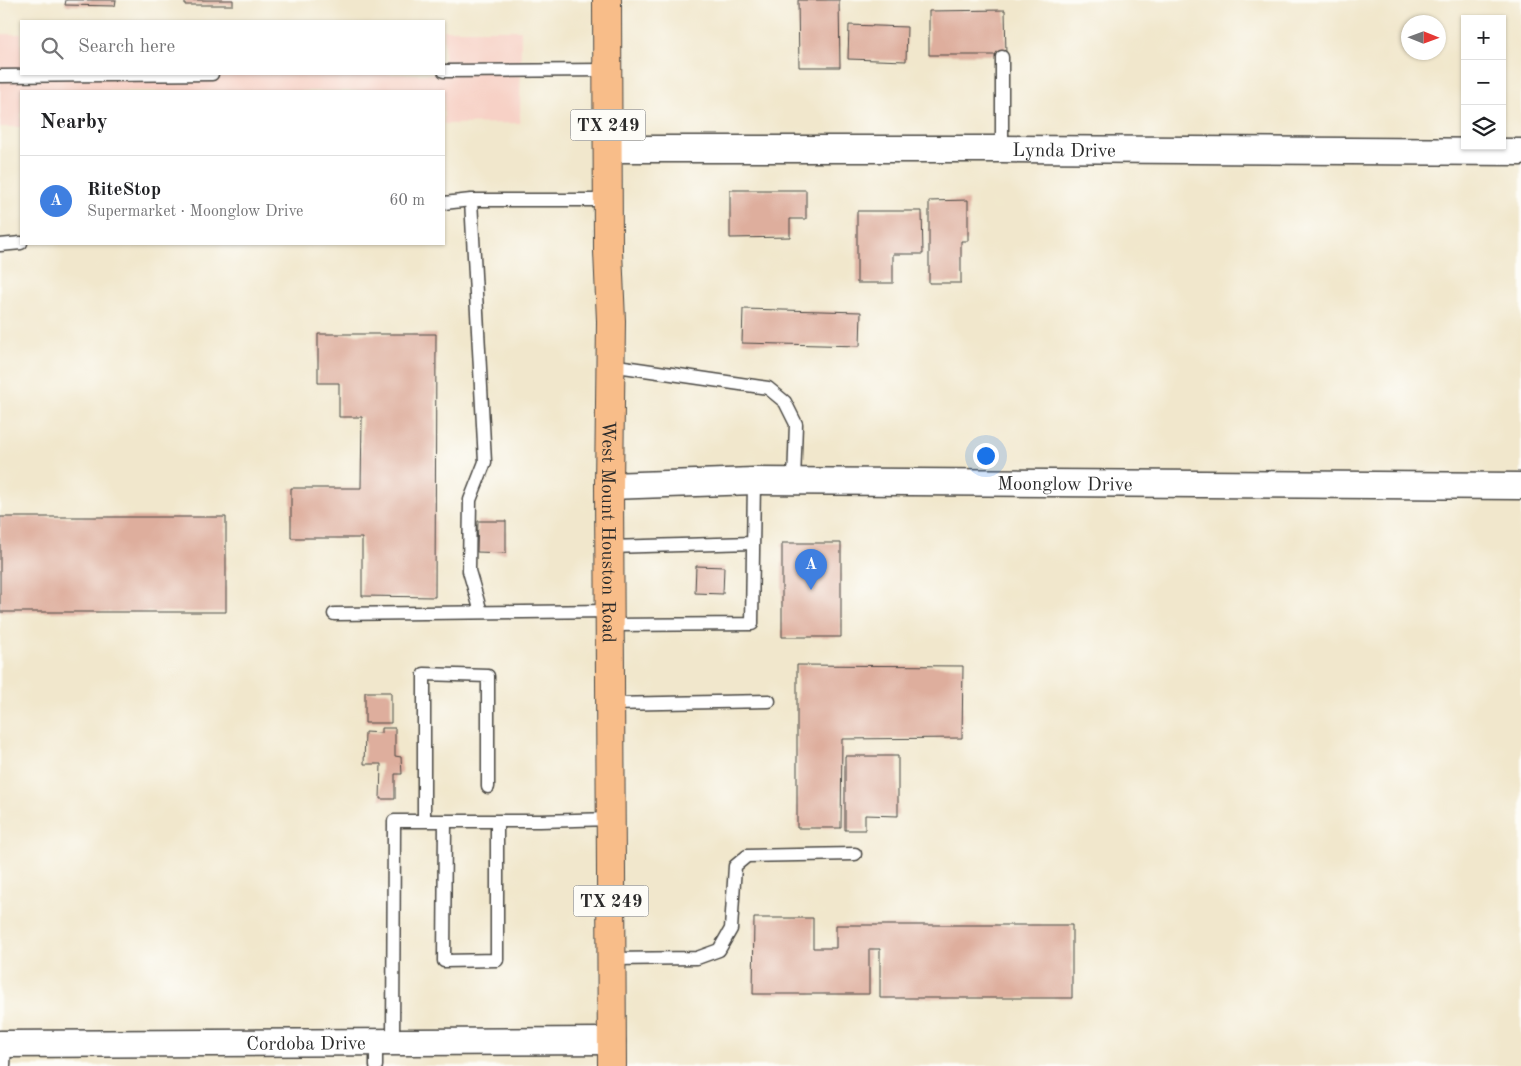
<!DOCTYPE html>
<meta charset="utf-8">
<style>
:root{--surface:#fff;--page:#f2f2f2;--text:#202124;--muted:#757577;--line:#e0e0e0;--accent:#b5179e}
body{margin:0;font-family:"Old Standard TT",serif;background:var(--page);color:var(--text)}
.controls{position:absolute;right:15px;top:15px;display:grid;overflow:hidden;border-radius:0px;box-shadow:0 1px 4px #0004}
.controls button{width:45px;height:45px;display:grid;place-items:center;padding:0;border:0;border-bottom:1px solid var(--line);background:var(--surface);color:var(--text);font:25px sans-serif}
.compass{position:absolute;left:1401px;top:15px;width:45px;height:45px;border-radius:50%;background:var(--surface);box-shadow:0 1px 4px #0004;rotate:91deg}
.you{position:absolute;left:985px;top:455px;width:18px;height:18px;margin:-12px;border:4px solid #fff;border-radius:50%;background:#1a73e8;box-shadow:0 0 0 8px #1a73e833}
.badge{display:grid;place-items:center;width:32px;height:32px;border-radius:50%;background:var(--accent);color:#fff;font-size:16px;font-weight:700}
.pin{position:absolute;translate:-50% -41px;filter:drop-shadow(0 1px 2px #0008)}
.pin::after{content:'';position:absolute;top:26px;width:18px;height:15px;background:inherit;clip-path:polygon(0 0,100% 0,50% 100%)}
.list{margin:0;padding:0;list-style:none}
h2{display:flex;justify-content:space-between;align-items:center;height:65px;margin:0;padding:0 20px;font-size:21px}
h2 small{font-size:16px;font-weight:400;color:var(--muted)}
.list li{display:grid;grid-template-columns:32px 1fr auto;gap:15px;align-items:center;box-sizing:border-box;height:90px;padding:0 20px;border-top:1px solid var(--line)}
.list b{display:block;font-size:19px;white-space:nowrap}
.list p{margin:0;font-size:16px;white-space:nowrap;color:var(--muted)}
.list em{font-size:16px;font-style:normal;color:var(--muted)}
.icon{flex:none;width:28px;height:28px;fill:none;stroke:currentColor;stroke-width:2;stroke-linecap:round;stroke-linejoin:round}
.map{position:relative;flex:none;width:1521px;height:1066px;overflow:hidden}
.search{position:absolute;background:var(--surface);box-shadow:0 1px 4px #0004;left:20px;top:20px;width:425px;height:55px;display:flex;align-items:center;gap:12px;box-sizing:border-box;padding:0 18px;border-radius:0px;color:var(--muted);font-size:19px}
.panel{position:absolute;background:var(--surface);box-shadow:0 1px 4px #0004;left:20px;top:90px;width:425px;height:155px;border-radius:0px}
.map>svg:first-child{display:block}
.built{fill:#f7d1c6}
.building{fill:#deae9d}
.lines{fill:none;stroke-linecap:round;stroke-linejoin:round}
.lane-casing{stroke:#494743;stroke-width:15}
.street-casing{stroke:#494743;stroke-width:29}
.primary-casing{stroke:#494743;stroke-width:30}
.lane{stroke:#fff;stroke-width:12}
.street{stroke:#fff;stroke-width:26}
.primary{stroke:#f8bd89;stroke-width:28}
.labels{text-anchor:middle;stroke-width:4;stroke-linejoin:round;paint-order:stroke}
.shield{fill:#fdfcf7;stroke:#6a6a68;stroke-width:1}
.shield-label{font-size:18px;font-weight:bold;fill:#2b2b2b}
.street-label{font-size:19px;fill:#2b2b2b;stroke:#fdfcf7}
</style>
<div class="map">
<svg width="1521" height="1066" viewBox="0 0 1521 1066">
<rect width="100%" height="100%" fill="#fdfcf7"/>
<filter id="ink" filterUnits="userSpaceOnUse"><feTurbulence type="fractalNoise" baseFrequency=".02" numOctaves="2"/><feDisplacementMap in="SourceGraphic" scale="10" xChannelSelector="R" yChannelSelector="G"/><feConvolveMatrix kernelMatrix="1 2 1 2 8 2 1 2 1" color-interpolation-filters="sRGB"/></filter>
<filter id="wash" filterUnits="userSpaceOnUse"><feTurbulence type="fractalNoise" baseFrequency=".0096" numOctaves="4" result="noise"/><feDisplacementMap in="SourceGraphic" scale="20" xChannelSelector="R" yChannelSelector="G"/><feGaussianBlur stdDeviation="1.12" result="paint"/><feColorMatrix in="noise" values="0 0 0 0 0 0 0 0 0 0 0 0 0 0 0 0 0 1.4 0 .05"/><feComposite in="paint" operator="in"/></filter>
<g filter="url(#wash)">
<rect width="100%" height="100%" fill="#f1e7cc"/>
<!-- built -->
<path class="built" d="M444 30H521L520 123 444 124V91H21V127H0V34H21V74H444Z"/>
<g id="blocks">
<!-- building -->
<path class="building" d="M66 0H116L115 6 65 5Z
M185 0H233V5H185Z
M798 0H839L840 67H799Z
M1005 10 1006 55H929V11Z
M849 25 907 27 906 61 848 59Z
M730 190H806V219H790V237L730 238Z
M968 200V241H961V283H929V201Z
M857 211H922L923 254H893V283H857Z
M743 309 861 312 860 346 742 343Z
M318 334H436L435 597 362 596V538H291V488H361L362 417H339V383H318Z
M0 517H226V612H0Z
M478 521H506V553L477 552Z
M782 543H841V637H782Z
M696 566 724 567 723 594 695 593Z
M797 665 963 666 962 738 842 739 841 828H797Z
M365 692H391V723H365Z
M381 728H395V756L401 757 402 774H395V799H380L381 764H364L365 732 381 733Z
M845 756H898V816L865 815V830H845Z
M754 918H813V948H836V925H1072V998H880V949H869V994H753Z"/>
</g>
</g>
<g filter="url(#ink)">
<use href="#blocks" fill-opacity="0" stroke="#494743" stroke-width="1"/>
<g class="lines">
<!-- lane casing -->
<g class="lane-casing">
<path id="lane" d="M444 71 607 70
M0 76 212 74
M1002 149V57
M471 200H608
M444 203 471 200 485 462 470 500 469 571 481 612
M0 245 21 243
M610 365 768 388 785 402 796 424 794 481
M609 547 753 543
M334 614 609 611
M610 625 752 624 754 481
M610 704 769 701
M424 821V674L488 676V787
M445 821 444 961 497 960V821
M611 959 697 958 719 950 731 929 735 866 747 856 855 854
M376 1042V1066
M393 1042 394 821H540L611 819
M4 1066 5 1044"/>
</g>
<!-- street casing -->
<g class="street-casing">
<g id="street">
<path id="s1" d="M608 149H1002L1521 152"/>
<path id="s2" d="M609 486 754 481 1521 486"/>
<path id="s3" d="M0 1044 612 1041"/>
</g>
</g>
<!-- primary casing -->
<g class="primary-casing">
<g id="primary">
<path id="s4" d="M607 0 608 251 611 321 609 486 612 1066"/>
</g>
</g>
<!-- lane -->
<use href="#lane" class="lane"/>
<!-- street -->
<use href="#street" class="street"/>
<!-- primary -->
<use href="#primary" class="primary"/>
</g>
</g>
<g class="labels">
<!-- shield labels -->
<g class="shield">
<rect x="570.5" y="109.5" width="75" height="31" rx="4"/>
<rect x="573.5" y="885.5" width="75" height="31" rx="4"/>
</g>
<g class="shield-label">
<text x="608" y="131">TX 249</text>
<text x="611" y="907">TX 249</text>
</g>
<!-- street labels -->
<g class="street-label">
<text dy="7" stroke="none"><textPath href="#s1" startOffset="456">Lynda Drive</textPath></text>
<text dy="7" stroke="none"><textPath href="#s2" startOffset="456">Moonglow Drive</textPath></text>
<text dy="7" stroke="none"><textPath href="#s4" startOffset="532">West Mount Houston Road</textPath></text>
<text dy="7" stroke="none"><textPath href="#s3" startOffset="306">Cordoba Drive</textPath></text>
</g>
</g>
</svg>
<div class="controls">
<button>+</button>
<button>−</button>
<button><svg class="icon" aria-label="layers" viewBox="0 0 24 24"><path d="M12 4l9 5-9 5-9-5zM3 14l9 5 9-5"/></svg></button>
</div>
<svg class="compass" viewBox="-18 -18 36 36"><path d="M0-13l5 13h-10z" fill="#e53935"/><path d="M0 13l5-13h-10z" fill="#757577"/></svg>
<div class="you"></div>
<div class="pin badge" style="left:811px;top:590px;background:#3f7fe0">A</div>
<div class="search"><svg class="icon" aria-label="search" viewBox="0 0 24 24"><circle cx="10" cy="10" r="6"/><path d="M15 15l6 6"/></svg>Search here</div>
<section class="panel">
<h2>Nearby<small></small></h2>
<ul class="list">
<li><span class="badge" style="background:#3f7fe0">A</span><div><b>RiteStop</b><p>Supermarket · Moonglow Drive</p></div><em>60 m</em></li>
</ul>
</section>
</div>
